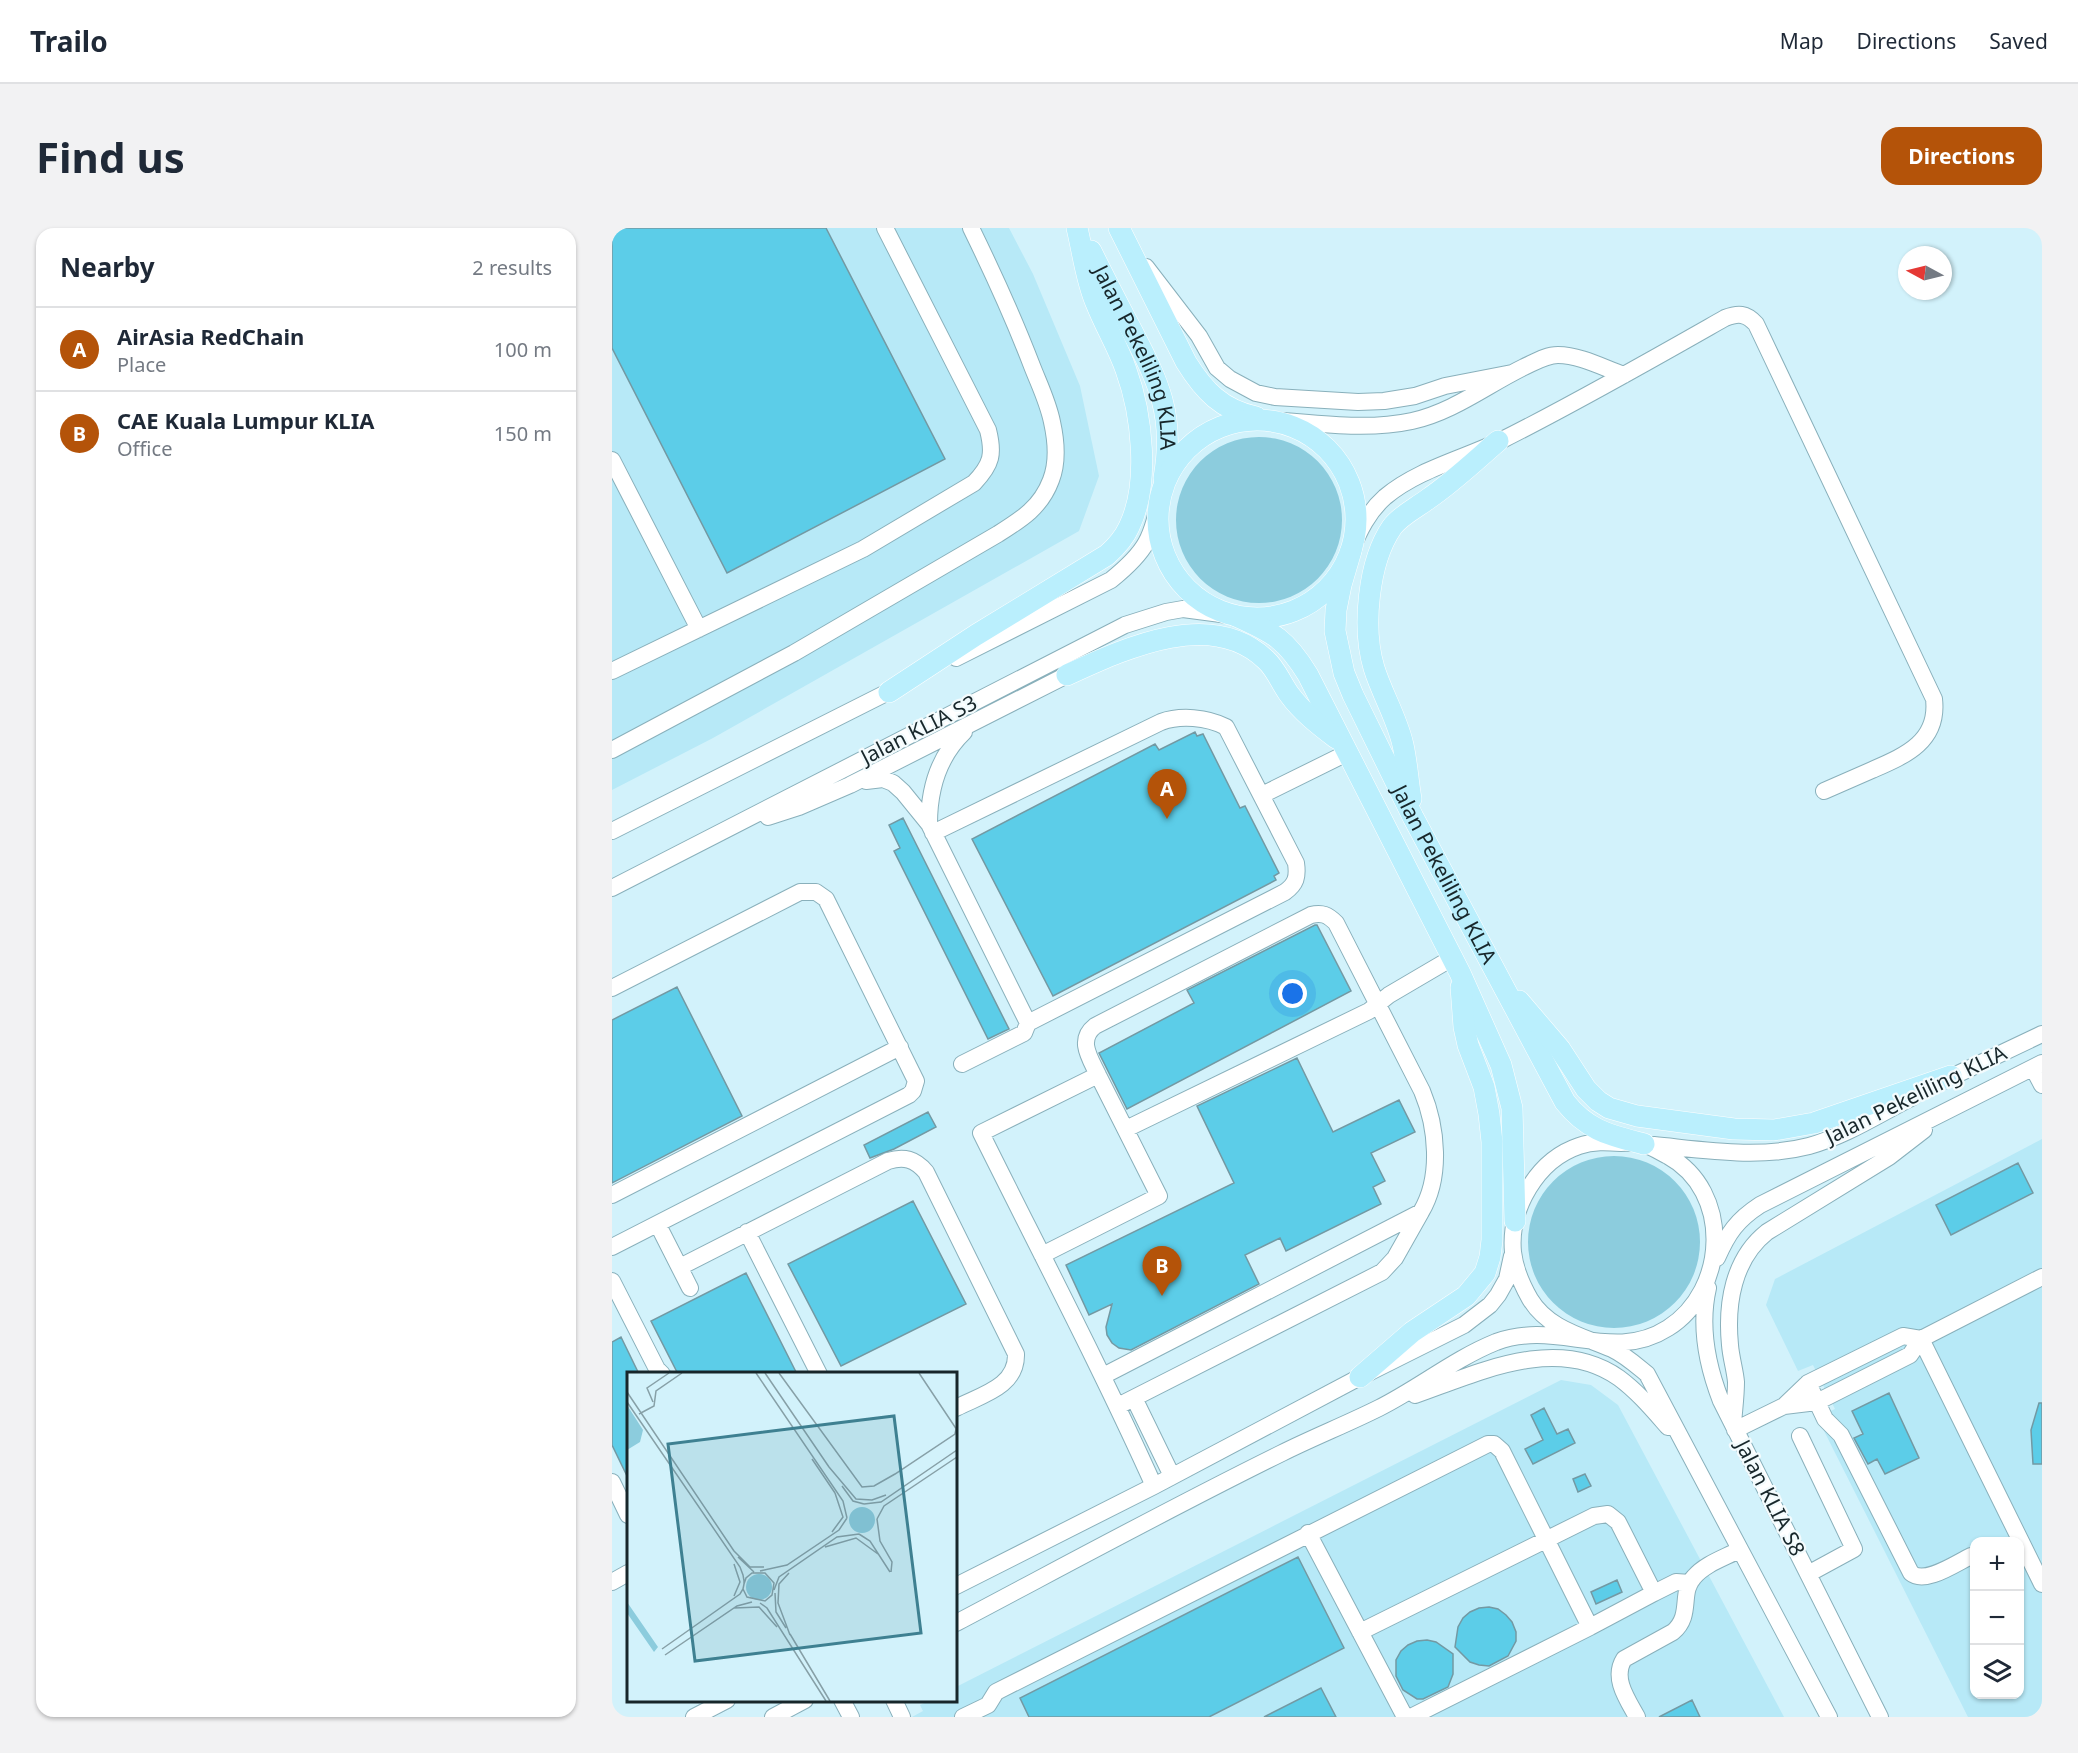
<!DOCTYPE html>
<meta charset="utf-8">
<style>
:root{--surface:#fff;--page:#f2f2f3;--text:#1f2937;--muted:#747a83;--line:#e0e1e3;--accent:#b45309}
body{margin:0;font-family:"Noto Sans",sans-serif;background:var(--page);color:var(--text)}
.controls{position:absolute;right:18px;bottom:18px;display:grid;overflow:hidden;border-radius:12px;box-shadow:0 2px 4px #0004}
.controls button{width:54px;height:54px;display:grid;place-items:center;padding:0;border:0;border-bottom:2px solid var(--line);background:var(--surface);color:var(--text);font:30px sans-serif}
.compass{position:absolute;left:1286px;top:18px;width:54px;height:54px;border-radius:50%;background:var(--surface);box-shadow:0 2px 4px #0004;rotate:277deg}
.you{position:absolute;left:681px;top:766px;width:21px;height:21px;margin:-15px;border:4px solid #fff;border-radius:50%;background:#1a73e8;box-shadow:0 0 0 9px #1a73e833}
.badge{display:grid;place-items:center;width:39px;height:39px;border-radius:50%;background:var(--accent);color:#fff;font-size:20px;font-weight:700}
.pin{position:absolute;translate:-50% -50px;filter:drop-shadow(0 2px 3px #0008)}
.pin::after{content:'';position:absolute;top:32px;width:21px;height:18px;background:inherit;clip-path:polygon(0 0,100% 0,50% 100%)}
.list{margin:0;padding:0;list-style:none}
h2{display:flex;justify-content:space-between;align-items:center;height:78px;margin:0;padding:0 24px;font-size:26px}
h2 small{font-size:20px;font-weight:400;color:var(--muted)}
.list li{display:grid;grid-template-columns:39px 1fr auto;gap:18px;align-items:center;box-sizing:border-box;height:84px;padding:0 24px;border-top:2px solid var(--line)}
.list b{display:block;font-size:22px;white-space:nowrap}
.list p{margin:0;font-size:20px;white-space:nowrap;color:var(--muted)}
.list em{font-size:20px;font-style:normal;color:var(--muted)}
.icon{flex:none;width:33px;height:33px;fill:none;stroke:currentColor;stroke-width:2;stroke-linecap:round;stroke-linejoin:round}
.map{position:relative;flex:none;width:1430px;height:1489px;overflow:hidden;border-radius:18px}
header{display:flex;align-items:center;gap:36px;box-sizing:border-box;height:84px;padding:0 30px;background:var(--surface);border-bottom:2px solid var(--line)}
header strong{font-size:28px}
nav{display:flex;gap:33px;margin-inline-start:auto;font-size:21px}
.intro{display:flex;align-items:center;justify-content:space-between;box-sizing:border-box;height:144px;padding:0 36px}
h1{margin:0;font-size:42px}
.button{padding:15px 27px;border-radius:18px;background:var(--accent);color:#fff;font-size:21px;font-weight:700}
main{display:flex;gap:36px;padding:0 36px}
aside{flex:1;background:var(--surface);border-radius:18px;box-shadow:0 2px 4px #0004}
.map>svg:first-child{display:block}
.built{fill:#b7e9f7;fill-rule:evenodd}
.green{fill:#8cccdd}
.building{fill:#5ccde8;stroke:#7399a3;stroke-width:1.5}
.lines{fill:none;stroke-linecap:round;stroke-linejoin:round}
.minor-casing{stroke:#89b0bb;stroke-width:18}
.major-casing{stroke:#fff;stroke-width:22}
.minor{stroke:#fff;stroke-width:16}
.major{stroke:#baeffd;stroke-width:21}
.labels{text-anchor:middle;stroke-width:4.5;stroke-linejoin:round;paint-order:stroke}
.street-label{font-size:21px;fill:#17262a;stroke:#f3fbfd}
.inset-road{fill:none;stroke:#87a0a7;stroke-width:1.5}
.view{fill:#3e8091;fill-opacity:0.15;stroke:#3e8091;stroke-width:3}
.inset-edge{fill:none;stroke:#17262a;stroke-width:3}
</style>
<header>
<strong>Trailo</strong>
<nav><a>Map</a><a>Directions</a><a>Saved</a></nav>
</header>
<div class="intro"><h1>Find us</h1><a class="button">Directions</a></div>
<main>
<aside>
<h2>Nearby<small>2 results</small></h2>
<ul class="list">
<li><span class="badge">A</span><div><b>AirAsia RedChain</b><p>Place</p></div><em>100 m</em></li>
<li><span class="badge">B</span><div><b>CAE Kuala Lumpur KLIA</b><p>Office</p></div><em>150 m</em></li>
</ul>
</aside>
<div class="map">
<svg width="1430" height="1489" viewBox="0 0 1430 1489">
<rect width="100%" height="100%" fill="#d2f2fb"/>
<!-- built -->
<path class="built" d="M0 0H397L421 46 468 158 487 248 467 303 101 510 0 562Z
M1430 911V1489H1356L1205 1189 1223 1181 1201 1137 1186 1143 1154 1077 1163 1051ZM1362 1314H1408V1466H1362Z
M949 1152 979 1157 1006 1177 1172 1489H300L311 1483 308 1477 317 1473 344 1472V1459Z"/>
<!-- green -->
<path class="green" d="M564 292a83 83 0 1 1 166 0a83 83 0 1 1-166 0Z
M916 1014a86 86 0 1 1 172 0a86 86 0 1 1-172 0Z"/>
<!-- building -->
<path class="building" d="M0 0H214L333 231 115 345 0 120Z
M583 504 585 508 591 506 628 580 633 578 667 645 662 648 664 652 441 768 360 611 543 516 547 522Z
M291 590 397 801 376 811 282 623 288 620 277 597Z
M703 697H705L739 763 515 881 487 825 582 775 575 762Z
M65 759 130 888 0 955V792Z
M685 830 721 904 787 872 803 904 759 925 773 953 761 959 769 976 674 1023 668 1010 633 1027 647 1056 519 1122 507 1120 500 1115 495 1107 494 1099 500 1076 477 1087 454 1037 622 955 585 878Z
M316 884 324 899 282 921 258 930 252 917Z
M1406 935 1421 965 1339 1007 1324 977Z
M301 973 354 1076 229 1138 176 1036Z
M134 1045 185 1146H66L39 1093Z
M9 1109 27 1146H16V1250L0 1217V1114Z
M1277 1165 1307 1230 1273 1246 1265 1231 1256 1236 1242 1210 1251 1206 1240 1183Z
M1427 1175H1430V1236H1421L1419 1202Z
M932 1180 945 1206 956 1201 963 1215 921 1236 913 1221 931 1212 919 1187Z
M973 1246 979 1258 966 1264 961 1251Z
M686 1329 732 1420 597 1489H417L408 1470Z
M1005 1352 1010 1364 984 1376 979 1364Z
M877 1379 886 1381 894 1387 900 1394 904 1404V1413L896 1428 877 1438 867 1437 858 1434 843 1419 846 1399 851 1390 858 1384 867 1380Z
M815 1412 824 1414 841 1426V1446L836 1459 811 1471H805L791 1462 784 1448V1432L789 1423 796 1417 805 1413Z
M709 1460 724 1489H652Z
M1080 1472 1088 1489H1047Z"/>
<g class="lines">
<!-- minor casing -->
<g class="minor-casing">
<path id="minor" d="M534 39 587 108 605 140 618 151 644 165 663 169 746 174 772 173 803 168 833 158 900 145
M658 192C704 195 754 203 800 193 841 184 875 157 912 139 923 134 934 127 946 127 968 127 992 140 1012 147
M0 232 87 401
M739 323C747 303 756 284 773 269 805 242 850 231 888 213 964 175 1039 132 1113 90 1126 85 1134 85 1144 96L1322 471C1327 514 1292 528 1260 542 1244 549 1228 556 1212 563
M344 430 499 352C536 322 539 311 549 266
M0 443 251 321 362 255C380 236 382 226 376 202L273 0
M0 522 182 425 386 306C410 291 429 279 439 252 446 234 444 212 440 194 436 174 427 156 420 138 402 91 381 45 359 0
M254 553 271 551 281 555 291 564 317 596 416 795
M650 567 735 525
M156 589 187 579 238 557 455 447
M317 596C317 561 326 529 352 504
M0 603 286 459
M321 605 549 494C568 487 595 489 614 499L684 635C686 649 684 656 673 664L416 795 412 805 350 836
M0 660 513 397 554 384 571 381 624 388
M0 760 188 664H204L214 671 304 853 301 863 297 867 0 1019
M1421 840 1430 857
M486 847C478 830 465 812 483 798L699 687C710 684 716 687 724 695L810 863C825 899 830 949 809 984L491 1148
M1329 854 1430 806
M514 901 757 783 777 767 840 730
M1042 917C1093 922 1147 931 1197 918 1234 908 1267 886 1301 869
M0 967 288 819
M46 997 78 1060
M135 1004 207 1146
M430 1027 547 968 486 847 369 905C427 1022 488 1138 542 1258
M1105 1030C1116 1005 1125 992 1148 977L1430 835
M68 1039 276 933C292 928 303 931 314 944L404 1126C405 1159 369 1167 344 1180
M0 1053 45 1141 50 1146
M1096 1060C1087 1099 1095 1137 1109 1173L1268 1489
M1309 1111 1430 1356
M1196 1155 1213 1191 1229 1207 1299 1345C1313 1357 1344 1335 1359 1328
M803 1167C866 1145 945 1106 1007 1150 1026 1164 1041 1182 1056 1199
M522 1170 560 1248
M506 1178 770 1044 783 1030 809 984
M1172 1178 1196 1155 1291 1108 1309 1111
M1121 1196C1122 1182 1124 1168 1124 1154 1123 1142 1119 1130 1118 1117 1114 1076 1121 1031 1155 1004L1277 929 1312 902
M1123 1202 1172 1178 1205 1174 1298 1127 1309 1111 1430 1049
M1188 1208 1242 1321 1196 1346
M0 1254 16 1287
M696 1305 793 1489
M0 1354 16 1345
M344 1358 542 1258 748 1149 852 1097 878 1077 886 1067 895 1051 900 1028
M1042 1365 1064 1354 1078 1355
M344 1395C452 1338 560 1279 670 1225 702 1209 735 1196 767 1180 807 1160 842 1131 884 1114 945 1091 1000 1136 1056 1100 1116 1062 1120 963 1056 928 1048 924 1039 918 1030 916 1024 914 1016 915 1009 915 995 914 981 913 967 918 925 932 897 981 901 1024 903 1041 910 1057 918 1071 936 1101 970 1108 1000 1121 1013 1127 1024 1137 1035 1146L1217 1489
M748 1404 982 1288 996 1286 1006 1294 1042 1365 978 1399 799 1489
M230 1472 239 1489
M282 1472 290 1489
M82 1489 115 1472
M161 1489 193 1472
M351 1489 376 1477 384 1464 876 1216H882L890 1223 978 1399
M1025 1489C1015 1471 1000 1450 1012 1431L1061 1404C1081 1387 1067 1365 1082 1349 1093 1336 1112 1330 1127 1322"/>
</g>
<!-- major casing -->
<g class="major-casing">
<g id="major">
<path d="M507 0 574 134C592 163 610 182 644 189"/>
<path id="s1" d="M479 23C492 49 505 75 519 101 547 155 563 187 552 250"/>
<circle cx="645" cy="291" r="99"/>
<path id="s2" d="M739 323 729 357 724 382 723 403 732 445 741 467 801 589 953 874C976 903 998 907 1032 916"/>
<path d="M624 388C662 405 674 411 696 447L848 745 889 837 900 880 903 993"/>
<path d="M455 447C512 421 599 379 654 432 664 441 669 455 677 466 690 484 707 497 724 510"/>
<path d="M277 464 364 407 495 327C504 319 512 310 517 299 538 256 530 186 514 142 506 119 493 98 484 75 474 52 471 25 465 0"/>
<path d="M799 571C796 553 795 535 791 517 785 490 770 466 762 440 750 400 756 334 780 299 789 287 804 280 816 271 841 254 863 233 886 213"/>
<path d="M907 773 948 821 974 861 986 873 997 880 1025 888 1122 901 1162 902 1202 895 1339 848"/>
<path d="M748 1149 800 1104 854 1068 873 1045 878 1029 880 1012V914L877 886 872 859 856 817 852 799 849 759"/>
</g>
</g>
<!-- minor -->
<use href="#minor" class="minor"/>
<!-- major -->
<use href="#major" class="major"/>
</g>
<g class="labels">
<!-- street labels -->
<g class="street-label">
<text dy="7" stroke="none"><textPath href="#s1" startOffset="117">Jalan Pekeliling KLIA</textPath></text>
<text transform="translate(307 502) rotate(-27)" y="7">Jalan KLIA S3</text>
<text dy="7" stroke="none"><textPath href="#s2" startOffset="350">Jalan Pekeliling KLIA</textPath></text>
<text transform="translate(1304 867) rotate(-26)" y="7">Jalan Pekeliling KLIA</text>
<text transform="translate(1158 1270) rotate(63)" y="7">Jalan KLIA S8</text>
</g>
</g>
<!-- overview -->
<g transform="translate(15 1144)">
<rect width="330" height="330" fill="#d2f2fb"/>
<path d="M0 33 16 58 13 70 0 78ZM222 148a13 13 0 1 1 26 0a13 13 0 1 1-26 0ZM119 215a13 13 0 1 1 26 0a13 13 0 1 1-26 0ZM0 230 31 275 27 280 0 241Z" fill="#8cccdd"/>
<path class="inset-road" d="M129 1 216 129 220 146M138 1 202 95M152 1 235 115 247 114 268 102 328 62 329 57M292 1 330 58M0 20 107 179M0 30 113 195 116 203 117 209V212L116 217 120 225 138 229 145 223 147 211 138 201H125L119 206 117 212 116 217 113 222 35 277M26 30 20 16 42 1M12 42 27 34 29 19 55 1M185 87 208 121M202 95 229 127 245 128 259 123M215 114 226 129 237 132M237 132 254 130 330 78M250 147 253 169 265 190 264 200M250 147 257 134 330 85M205 160 216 145 208 121M232 162 243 169 263 200M198 175 229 166 251 182M107 179 123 195H137M111 185 127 200M107 192 113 210 107 224M133 199 160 193 212 158 220 146M162 201 152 212 151 231 163 263M147 218 152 205 210 165 232 162M148 221 149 240 159 256M133 231 140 236 199 329M107 236 132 235 150 255M163 262 203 329M38 283 110 234 125 230"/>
<path class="view" d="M267 44 294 261 68 289 41 72Z"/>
<rect width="330" height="330" class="inset-edge"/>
</g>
</svg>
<div class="controls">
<button>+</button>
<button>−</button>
<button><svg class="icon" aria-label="layers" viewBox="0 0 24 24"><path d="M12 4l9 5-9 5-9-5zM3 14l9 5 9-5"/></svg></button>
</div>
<svg class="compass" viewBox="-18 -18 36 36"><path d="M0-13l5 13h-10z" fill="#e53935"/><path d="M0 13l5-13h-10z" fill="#747a83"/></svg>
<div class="you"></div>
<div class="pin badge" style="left:555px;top:591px">A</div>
<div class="pin badge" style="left:550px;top:1068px">B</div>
</div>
</main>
